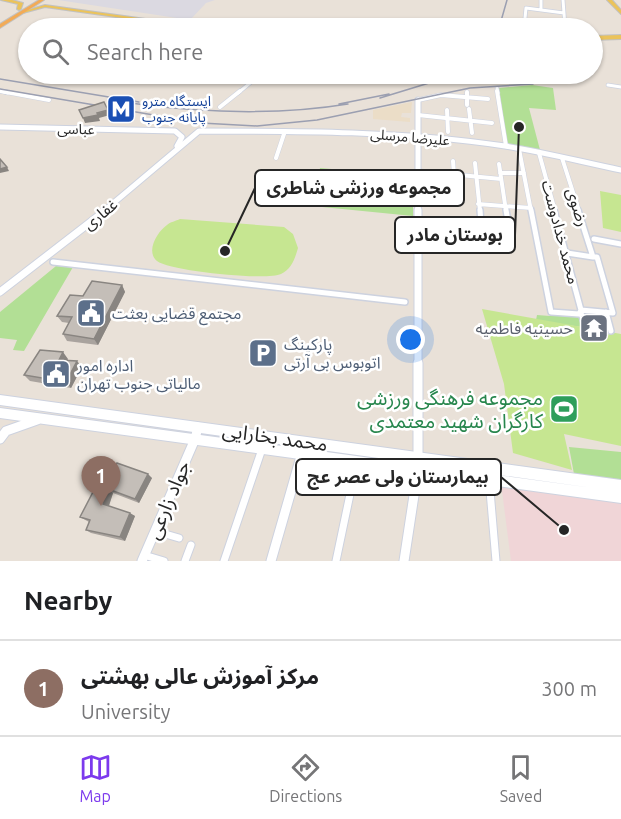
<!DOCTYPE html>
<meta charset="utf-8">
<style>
:root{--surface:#fff;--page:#f6f6f6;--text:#202124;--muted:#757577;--line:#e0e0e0;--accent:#7c3aed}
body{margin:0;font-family:Ubuntu,"Noto Sans Arabic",sans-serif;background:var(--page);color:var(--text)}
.you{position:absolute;left:411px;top:340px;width:21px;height:21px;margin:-15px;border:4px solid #fff;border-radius:50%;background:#1a73e8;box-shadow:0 0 0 9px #1a73e833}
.badge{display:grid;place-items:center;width:39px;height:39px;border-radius:50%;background:var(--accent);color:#fff;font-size:20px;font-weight:700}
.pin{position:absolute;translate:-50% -50px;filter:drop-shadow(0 2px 3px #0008)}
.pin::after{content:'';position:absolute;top:32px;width:21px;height:18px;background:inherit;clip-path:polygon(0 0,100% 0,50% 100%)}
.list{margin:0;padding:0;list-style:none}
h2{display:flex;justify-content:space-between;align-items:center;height:78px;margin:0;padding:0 24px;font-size:26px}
h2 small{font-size:20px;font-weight:400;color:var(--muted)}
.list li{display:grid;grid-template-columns:39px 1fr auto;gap:18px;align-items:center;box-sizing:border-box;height:96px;padding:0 24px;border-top:2px solid var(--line)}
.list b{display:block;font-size:22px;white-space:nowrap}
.list p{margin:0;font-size:20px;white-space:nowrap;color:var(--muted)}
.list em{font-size:20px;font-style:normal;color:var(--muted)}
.icon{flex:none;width:33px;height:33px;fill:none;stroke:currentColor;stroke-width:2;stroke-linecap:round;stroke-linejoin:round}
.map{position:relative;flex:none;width:621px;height:561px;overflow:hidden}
.search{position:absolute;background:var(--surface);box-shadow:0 2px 4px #0004;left:18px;right:18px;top:18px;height:66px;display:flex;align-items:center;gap:15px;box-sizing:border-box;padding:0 21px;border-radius:33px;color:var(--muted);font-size:22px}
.sheet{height:174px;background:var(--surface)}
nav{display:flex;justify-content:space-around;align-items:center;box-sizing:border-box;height:84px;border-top:2px solid var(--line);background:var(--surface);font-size:16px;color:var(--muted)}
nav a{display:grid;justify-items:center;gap:3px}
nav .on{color:var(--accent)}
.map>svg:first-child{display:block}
.industrial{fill:#dbd9e1}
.education{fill:#ebddc7}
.medical{fill:#f0d5d7}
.green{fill:#b2df95}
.pitch{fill:#c6e691}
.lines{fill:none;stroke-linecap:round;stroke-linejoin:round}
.pedestrian-casing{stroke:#cdd2df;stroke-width:4.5}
.minor-far3-casing{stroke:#cdd2df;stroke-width:4.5}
.minor-far2-casing{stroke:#cdd2df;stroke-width:5}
.minor-far1-casing{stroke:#cdd2df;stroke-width:8}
.minor-casing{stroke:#cdd2df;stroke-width:9}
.tertiary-far2-casing{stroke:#cdd2df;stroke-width:7}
.tertiary-far1-casing{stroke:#cdd2df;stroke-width:9}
.tertiary-casing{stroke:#cdd2df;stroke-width:11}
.secondary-casing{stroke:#cdd2df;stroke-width:2}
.primary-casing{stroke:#c2c2c2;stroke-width:2}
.trunk-casing{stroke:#c2c2c2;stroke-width:2}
.pedestrian{stroke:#fff;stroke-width:3}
.minor-far3{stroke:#fff;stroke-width:3}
.minor-far2{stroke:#fff;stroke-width:4}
.minor-far1{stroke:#fff;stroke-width:5}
.minor{stroke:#fff;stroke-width:7}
.tertiary-far2{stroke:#fff;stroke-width:5}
.tertiary-far1{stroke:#fff;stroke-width:7}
.tertiary{stroke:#fff;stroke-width:9}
.secondary{fill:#fff;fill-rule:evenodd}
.primary{fill:#ebc35b;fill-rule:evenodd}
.trunk{fill:#f2ab57;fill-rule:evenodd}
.rail{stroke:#9b9fb1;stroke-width:1.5}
.wall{fill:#a9a39e}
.shaded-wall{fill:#898581}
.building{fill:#c4beb8;stroke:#898581;stroke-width:1.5}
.labels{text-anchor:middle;stroke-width:5;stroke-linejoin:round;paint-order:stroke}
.far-transit-label{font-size:14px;fill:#164399;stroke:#fff;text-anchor:start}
.far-street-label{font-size:14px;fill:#262626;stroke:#fff}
.street-label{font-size:16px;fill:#262626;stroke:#fff}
.service-label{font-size:16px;fill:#4e5e75;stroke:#fff;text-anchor:start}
.worship-label{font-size:16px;fill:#5b616d;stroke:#fff;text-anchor:end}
.near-leisure-label{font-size:20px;fill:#27864d;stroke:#fff;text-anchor:end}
.near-street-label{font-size:20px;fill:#262626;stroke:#fff}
.leader{fill:none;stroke:#262626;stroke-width:2}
.callout-dot{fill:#262626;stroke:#fff;stroke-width:2}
.callout{fill:#fff;stroke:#262626;stroke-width:2}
.callout-label{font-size:18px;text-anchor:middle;font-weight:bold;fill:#262626}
</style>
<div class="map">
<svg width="621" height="561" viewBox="0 0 621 561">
<rect width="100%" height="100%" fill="#e9e1d8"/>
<!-- industrial -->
<path class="industrial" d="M58 0H215L206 3 190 20Z"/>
<!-- education -->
<path class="education" d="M412 102 411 113H402L401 117 410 118V122L373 119V110Z"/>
<!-- medical -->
<path class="medical" d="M501 483 621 498V561H511Z"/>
<!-- green -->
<path class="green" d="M532 85 553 88 556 110 529 108 540 150 507 144 499 88Z
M320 168 413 176V216L312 206Z
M56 266 73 267 24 351 13 350 17 340 0 338V312Z
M550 314 580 316 581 327 536 320 537 315 550 316Z
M569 447 621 452V481L574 474Z"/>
<!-- pitch -->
<path class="pitch" d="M600 191 621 195V232L603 228Z
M180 219 284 227 293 234 298 248C295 258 292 269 281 274 266 281 170 271 157 261 145 251 158 231 167 225 170 222 176 221 180 219Z
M482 309 621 334V446L564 434 572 470 513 453 504 384Z"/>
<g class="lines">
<!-- pedestrian casing -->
<g class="pedestrian-casing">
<path id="pedestrian" d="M608 85 621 87"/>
</g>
<!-- minor-far3 casing -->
<g class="minor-far3-casing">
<path id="minor-far3" d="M541 0V10
M564 13 565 28
M524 28 526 8 564 13 563 0
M217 78 223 74
M497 88 498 93
M0 91 8 93
M238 93 261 74"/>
</g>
<!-- minor-far2 casing -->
<g class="minor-far2-casing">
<path id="minor-far2" d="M0 91 49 100
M497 91 506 146
M467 92V105
M418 100 441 95 488 99
M220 107 240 91
M469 109 472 133
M447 110 448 132
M418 115 492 123
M519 149 531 211
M539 153 555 211
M276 158 285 131
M562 158 579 211
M453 161 454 174
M475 163 480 211
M499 164 506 211
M419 171 501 179
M500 173H524
M478 204 531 208"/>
</g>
<!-- minor-far1 casing -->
<g class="minor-far1-casing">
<path id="minor-far1" d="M480 210 481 224
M506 210 509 227
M531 210 551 312 579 314 581 310 613 313 597 257H593
M554 210 581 310
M578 210 593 257
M594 239 621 244
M567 253 593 257
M53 262 405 302
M606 312 611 331
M581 313 588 335"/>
</g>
<!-- minor casing -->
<g class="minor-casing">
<path id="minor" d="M322 476 327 457
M489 479 496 561
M155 531 179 538
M144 555 164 561
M185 561 191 545
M224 561 262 449
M336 561 357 461"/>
</g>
<!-- tertiary-far2 casing -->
<g class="tertiary-far2-casing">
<path id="tertiary-far2" d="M418 100V211
M0 127 175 131 182 137 177 146
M104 211 199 131C301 131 403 131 505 146 544 152 582 162 621 170"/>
</g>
<!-- tertiary-far1 casing -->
<g class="tertiary-far1-casing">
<path id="tertiary-far1" d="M418 210V364
M0 292 106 210"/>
</g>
<!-- tertiary casing -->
<g class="tertiary-casing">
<path id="tertiary" d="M0 439 6 431 37 420
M142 561 195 439 198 427
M271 561 302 453
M404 561 418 469V363"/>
</g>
<!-- secondary casing -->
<g class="secondary-casing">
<path id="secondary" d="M0 395 621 480V503L0 418V408L593 488 0 405Z"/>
</g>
<!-- primary casing -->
<g class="primary-casing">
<path id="primary" d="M1 0H12L23 3 21 9 19 10 17 9 18 4Z
M607 0H612L621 10V14Z
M45 5 196 26 198 24 218 26 221 28H194L45 7 23 13 21 12Z
M621 35V39L592 40V36Z"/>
</g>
<!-- trunk casing -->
<g class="trunk-casing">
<path id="trunk" d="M39 0H44L0 28V24Z"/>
</g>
<!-- pedestrian -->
<use href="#pedestrian" class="pedestrian"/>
<!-- minor-far3 -->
<use href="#minor-far3" class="minor-far3"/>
<!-- minor-far2 -->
<use href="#minor-far2" class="minor-far2"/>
<!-- minor-far1 -->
<use href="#minor-far1" class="minor-far1"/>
<!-- minor -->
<use href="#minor" class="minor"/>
<!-- tertiary-far2 -->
<use href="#tertiary-far2" class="tertiary-far2"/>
<!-- tertiary-far1 -->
<use href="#tertiary-far1" class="tertiary-far1"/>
<!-- tertiary -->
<use href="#tertiary" class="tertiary"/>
<!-- secondary -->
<use href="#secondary" class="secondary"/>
<!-- primary -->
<use href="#primary" class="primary"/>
<!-- trunk -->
<use href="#trunk" class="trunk"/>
<!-- rail -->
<path class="rail" d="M499 28 507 0
M0 79 139 102
M0 89 201 123 257 126 317 120 470 88 533 84
M380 98 429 83 449 74
M130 103C203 113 275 116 348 104
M339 104 389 94"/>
</g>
<!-- wall -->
<path class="wall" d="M122 285 125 292 98 345 67 341 63 334 69 323 62 322 57 316 83 296Z
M592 321 604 328 601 332 592 331 590 324Z
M68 359 67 360 82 367 71 388 30 381 24 375Z
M114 469 152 478 139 503 113 493 109 506 135 516 125 541 91 533 86 530 89 522 80 517Z"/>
<!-- shaded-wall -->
<path class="shaded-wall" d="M108 110 110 115 99 118 100 121 85 123 83 118Z
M7 167 9 171 0 173V169Z
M122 285 125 292 98 345 94 339Z
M63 352 68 359 64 366 59 360Z
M77 361 82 367 71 388 66 382Z
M148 474 152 478 139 503 135 499Z
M108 489 113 493 108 508 103 504Z
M130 513 135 516 125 541 120 537Z"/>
<!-- building -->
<path class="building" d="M104 102 108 110 97 113 98 115 83 118 79 110Z
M0 159 7 167 0 169Z
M92 281 122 285 94 339 63 334 72 317 57 316 70 295 83 296Z
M592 321 602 322 604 328 594 327Z
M40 350 63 352 59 360 77 361 66 382 24 375Z
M117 463 148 474 135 499 108 489 103 504 130 513 120 537 86 530 90 520 80 517 107 465 114 469Z"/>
<!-- icons -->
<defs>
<g id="metro-square" transform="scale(1.5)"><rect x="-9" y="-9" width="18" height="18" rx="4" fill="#1a4fb4" stroke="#fff"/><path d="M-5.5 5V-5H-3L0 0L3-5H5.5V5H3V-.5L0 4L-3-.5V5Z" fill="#fff"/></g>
<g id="civic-square" transform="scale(1.5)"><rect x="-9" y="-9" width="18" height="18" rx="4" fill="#5c6f8a" stroke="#fff"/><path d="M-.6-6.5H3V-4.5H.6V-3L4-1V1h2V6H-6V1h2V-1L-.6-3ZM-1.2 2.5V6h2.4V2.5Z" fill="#fff"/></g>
<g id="temple-square" transform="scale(1.5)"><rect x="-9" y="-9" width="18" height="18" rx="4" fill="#6b7280" stroke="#fff"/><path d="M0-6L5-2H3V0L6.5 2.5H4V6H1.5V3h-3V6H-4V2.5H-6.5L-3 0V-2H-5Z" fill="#fff"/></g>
<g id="parking-square" transform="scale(1.5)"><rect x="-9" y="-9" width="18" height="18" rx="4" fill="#5c6f8a" stroke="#fff"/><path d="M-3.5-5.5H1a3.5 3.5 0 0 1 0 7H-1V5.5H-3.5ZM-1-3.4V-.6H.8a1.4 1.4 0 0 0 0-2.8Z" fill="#fff"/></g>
<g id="stadium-square" transform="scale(1.5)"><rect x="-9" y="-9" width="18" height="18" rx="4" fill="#2e9e5b" stroke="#fff"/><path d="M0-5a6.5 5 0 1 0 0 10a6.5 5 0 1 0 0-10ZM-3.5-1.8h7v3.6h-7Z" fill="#fff"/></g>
</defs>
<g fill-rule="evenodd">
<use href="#metro-square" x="121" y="109"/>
<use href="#civic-square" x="91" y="313"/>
<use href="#temple-square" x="594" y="328"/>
<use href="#parking-square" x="263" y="353"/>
<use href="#civic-square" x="56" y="374"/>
<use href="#stadium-square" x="564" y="409"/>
</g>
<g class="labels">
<!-- far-transit labels -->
<g class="far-transit-label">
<text x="142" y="106">ایستگاه مترو<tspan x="142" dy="16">پایانه جنوب</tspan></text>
</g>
<!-- far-street labels -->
<g class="far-street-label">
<text transform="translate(76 129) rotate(1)" y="5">عباسی</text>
<text transform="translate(410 137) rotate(5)" y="5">علیرضا مرسلی</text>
</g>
<!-- street labels -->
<g class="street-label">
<text transform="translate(578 207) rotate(72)" y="6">رضوی</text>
<text transform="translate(100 214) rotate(-39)" y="6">غفاری</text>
<text transform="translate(561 232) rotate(75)" y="6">محمد خدادوست</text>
</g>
<!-- service labels -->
<g class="service-label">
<text x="112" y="319">مجتمع قضایی بعثت</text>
<text x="284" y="350">پارکینگ<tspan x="284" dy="18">اتوبوس بی آرتی</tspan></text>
<text x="77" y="371">اداره امور<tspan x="77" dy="18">مالیاتی جنوب تهران</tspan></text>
</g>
<!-- worship labels -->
<g class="worship-label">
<text x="573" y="334">حسینیه فاطمیه</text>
</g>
<!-- near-leisure labels -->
<g class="near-leisure-label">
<text x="543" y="405">مجموعه فرهنگی ورزشی<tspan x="543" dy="23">کارگران شهید معتمدی</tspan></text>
</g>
<!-- near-street labels -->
<g class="near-street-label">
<text transform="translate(275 437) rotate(8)" y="7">محمد بخارایی</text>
<text transform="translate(168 500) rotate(-67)" y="7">جواد زارعی</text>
</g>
</g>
<!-- callouts -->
<path class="leader" d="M225 251L255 188M519 127L515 235M564 530L501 477"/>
<g class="callout-dot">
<circle cx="225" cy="251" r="6"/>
<circle cx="519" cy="127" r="6"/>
<circle cx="564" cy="530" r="6"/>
</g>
<g class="callout">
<rect x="255" y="170" width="209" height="36" rx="6"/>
<rect x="395" y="217" width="120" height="36" rx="6"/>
<rect x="296" y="459" width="205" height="36" rx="6"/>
</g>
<g class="callout-label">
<text x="359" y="194">مجموعه ورزشی شاطری</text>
<text x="455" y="241">بوستان مادر</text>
<text x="398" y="483">بیمارستان ولی عصر عج</text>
</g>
</svg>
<div class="you"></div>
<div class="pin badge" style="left:101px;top:506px;background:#8d6e63">1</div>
<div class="search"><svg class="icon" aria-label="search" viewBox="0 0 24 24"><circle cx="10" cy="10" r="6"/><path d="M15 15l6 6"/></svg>Search here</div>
</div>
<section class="sheet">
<h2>Nearby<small></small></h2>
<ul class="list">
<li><span class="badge" style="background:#8d6e63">1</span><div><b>مرکز آموزش عالی بهشتی</b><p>University</p></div><em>300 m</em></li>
</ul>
</section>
<nav>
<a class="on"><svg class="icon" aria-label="map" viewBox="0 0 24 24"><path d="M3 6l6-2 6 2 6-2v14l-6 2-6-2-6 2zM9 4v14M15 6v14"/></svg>Map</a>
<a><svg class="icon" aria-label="directions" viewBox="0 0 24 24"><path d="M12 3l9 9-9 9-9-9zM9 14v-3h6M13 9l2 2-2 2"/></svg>Directions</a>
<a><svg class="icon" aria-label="saved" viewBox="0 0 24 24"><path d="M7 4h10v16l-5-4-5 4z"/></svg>Saved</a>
</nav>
